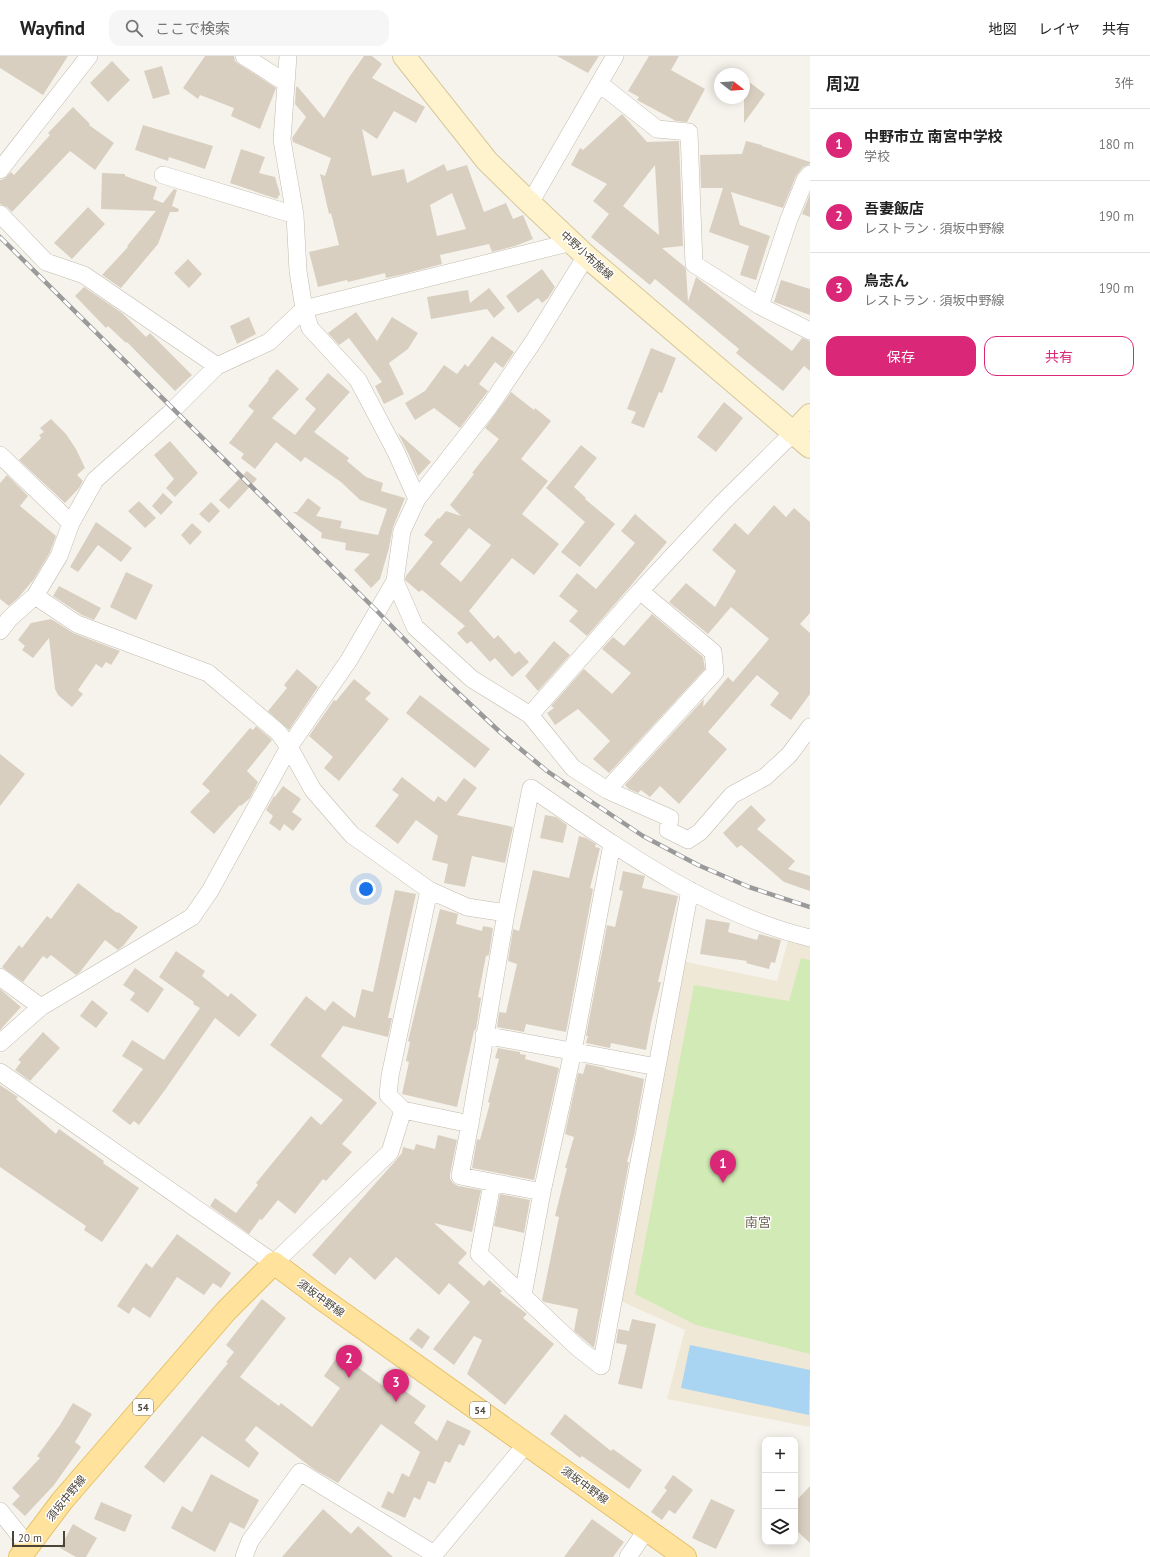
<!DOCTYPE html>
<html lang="ja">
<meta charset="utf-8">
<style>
:root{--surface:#fff;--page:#f6f6f6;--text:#222;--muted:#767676;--line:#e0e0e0;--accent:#db2777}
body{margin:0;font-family:"PT Sans","Noto Sans JP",sans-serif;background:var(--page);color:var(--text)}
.controls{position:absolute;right:12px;bottom:12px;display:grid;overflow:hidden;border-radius:8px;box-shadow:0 2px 10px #0003}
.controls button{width:36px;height:36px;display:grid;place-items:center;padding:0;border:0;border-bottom:1px solid var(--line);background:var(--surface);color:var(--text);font:20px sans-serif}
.compass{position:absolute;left:714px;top:12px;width:36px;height:36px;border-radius:50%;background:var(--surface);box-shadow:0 2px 10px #0003;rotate:107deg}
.scale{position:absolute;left:12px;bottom:10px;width:53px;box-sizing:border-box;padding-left:4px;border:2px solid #4b4439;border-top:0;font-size:11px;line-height:14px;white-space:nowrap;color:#4b4439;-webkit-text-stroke:3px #fff;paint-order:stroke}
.you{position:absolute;left:366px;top:833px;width:14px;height:14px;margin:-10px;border:3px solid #fff;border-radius:50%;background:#1a73e8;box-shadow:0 0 0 6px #1a73e833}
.badge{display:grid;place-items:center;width:26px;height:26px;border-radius:50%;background:var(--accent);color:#fff;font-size:13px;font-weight:700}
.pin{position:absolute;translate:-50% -33px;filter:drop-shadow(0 1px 2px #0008)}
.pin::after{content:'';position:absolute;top:21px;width:14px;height:12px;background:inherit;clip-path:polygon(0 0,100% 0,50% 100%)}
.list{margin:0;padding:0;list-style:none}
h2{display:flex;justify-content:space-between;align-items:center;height:52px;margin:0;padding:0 16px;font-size:17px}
h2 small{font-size:13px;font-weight:400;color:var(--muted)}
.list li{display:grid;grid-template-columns:26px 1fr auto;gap:12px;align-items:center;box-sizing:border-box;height:72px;padding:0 16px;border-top:1px solid var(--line)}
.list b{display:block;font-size:15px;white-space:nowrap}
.list p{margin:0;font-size:13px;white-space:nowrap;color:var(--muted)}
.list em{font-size:13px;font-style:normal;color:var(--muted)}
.actions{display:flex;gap:8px;padding:12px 16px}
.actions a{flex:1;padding:9px 0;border:1px solid var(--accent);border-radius:12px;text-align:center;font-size:14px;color:var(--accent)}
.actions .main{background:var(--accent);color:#fff}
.icon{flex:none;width:22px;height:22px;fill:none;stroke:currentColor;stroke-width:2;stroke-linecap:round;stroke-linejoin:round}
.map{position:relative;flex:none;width:810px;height:1501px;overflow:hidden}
header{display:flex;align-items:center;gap:24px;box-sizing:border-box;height:56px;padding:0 20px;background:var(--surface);border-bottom:1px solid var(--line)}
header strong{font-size:19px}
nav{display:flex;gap:22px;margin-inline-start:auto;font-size:14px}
.search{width:280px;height:36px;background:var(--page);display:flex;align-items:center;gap:10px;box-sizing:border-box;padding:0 14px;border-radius:12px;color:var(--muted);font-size:15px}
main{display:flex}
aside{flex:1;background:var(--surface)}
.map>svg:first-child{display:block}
.education{fill:#efe8d6}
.garden{fill:#d2eab5}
.water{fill:#a9d4f2}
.building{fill:#d8cfc1;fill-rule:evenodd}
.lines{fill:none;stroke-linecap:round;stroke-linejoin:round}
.street-casing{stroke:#c2bbae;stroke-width:18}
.secondary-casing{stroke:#d6c79b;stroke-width:24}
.primary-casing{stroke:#e6c16a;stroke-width:24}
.street{stroke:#fff;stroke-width:17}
.secondary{stroke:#fff3cd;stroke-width:22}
.primary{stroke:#ffe39c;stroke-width:22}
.rail-casing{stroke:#9a9a9a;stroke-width:4.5}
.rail{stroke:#fff;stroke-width:3;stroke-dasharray:9;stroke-linecap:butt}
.labels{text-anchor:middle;stroke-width:3;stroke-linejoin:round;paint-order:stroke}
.shield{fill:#fff;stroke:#817c74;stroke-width:1}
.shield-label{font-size:10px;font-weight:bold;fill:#4b4439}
.street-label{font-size:11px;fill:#4b4439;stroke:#fff}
.quarter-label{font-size:13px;fill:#6e6250;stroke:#fff}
</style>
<header>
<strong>Wayfind</strong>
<div class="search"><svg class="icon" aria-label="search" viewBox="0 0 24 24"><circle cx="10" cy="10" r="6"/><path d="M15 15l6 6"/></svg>ここで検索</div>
<nav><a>地図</a><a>レイヤ</a><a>共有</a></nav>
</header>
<main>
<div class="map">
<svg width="810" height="1501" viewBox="0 0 810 1501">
<rect width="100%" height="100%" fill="#f6f3ec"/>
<!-- education -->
<path class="education" d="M790 877 810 882V1371L667 1343 685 1274 614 1242 677 904 777 925Z"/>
<!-- garden -->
<path class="garden" d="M801 902 810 904V1298L696 1269 635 1238 694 929 789 945Z"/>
<!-- water -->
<path class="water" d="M690 1289 810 1314 809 1359 681 1332Z"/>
<!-- building -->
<path class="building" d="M0 0H68L43 39 0 12Z
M205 0H234L235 5 239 8 276 32 260 73 231 60 234 52 200 39 198 43 183 32Z
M364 0H372L382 8 372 22 425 51 416 67 394 55 377 83 362 73 372 120 404 113 407 127 444 108 447 115 467 109 484 156 506 147 513 163 523 159 533 183 515 190 492 196 489 188 440 199 442 208 404 218 386 222 385 217 348 226 347 224 318 231 309 196 339 189 331 157 329 158 320 118 325 120 331 102 293 86 292 82 306 61 295 48 296 32 297 30 324 62 350 20ZM452 137 466 173 437 180 430 149Z
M557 0H599L588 17Z
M649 0H679L671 14 705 33 687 66 676 65 637 44 639 41 628 35Z
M112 5 130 24 108 46 90 27Z
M162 10 170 38 153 43 144 15Z
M744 22 765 38 744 67Z
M73 51 90 68 89 69 114 87 95 114 70 95 12 156 7 151 0 148V124L4 123 11 116 14 119 50 79 48 77Z
M622 58 647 86 679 85 683 190 662 192 685 211 686 214 688 246 696 221 792 295 802 282 810 285V315L804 310 783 335 736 297 739 293 655 223 650 229 591 181 609 158 593 145 607 128 571 109 580 92 583 94ZM655 109 659 179 623 150Z
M143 69 213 90 205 113 169 101 168 105 135 94Z
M746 85 762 89V90L810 106V108L803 111 796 120 783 152 731 136 740 169 770 180 756 224 740 219 749 190 709 176 723 132H701L700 99 742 98Z
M241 93 265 101 259 117 275 121 280 138 277 143 230 127Z
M102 117 125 118V120L157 131 153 143 163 147 174 133 177 134 172 150 179 153 178 156H170L158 188 121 232 102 219 128 191 127 190 156 155 101 153Z
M810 138V161L802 158Z
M88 151 105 168 72 203 54 187Z
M188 203 202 218 189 232 174 217Z
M542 213 555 231 548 242 542 247 538 242 518 257 506 240Z
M781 224 810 233V259L774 246Z
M84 231 122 257 146 281 150 277 192 319 175 335 127 286 126 287 108 270 106 272 75 240Z
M489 232 505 252 494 262 487 253 431 263 427 241 468 234 470 247Z
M356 256 377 285 392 261 418 277 408 293 389 307 404 338 384 348 375 330 382 326 349 282 339 289 328 277Z
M249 261 256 278 237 288 230 270Z
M492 280 514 296 503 312 495 306 479 328 488 335 460 372 434 352 415 364 405 347 425 335 444 309 457 318 465 308 468 311Z
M651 292 676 302 662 337 659 336 644 372 631 367 636 356 627 353Z
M277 313 299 333 272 362 295 379 316 353 305 343 328 317 350 336 314 376 349 402 347 405 366 421 383 427 381 435 405 442 393 471 389 492 380 523 371 532 354 514 370 498 345 494 346 487 321 482 322 477 293 456H297L308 442 321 452 316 460 342 465 340 472 378 479 387 453 360 444 341 426 305 401 301 406 276 386 255 413 241 402 244 398 229 387 254 355 248 350 269 324 268 323Z
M511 336 534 354 535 352 551 365 521 403 548 425 522 458 559 488 534 519 512 502 469 555 494 583 498 579 515 598 519 595 529 606 512 621 495 602 490 606 471 585 467 588 457 577 465 570 422 534 419 536 405 524 406 520 433 486 424 479 438 462 439 463 446 455 461 460 450 449 474 418 472 417 499 383 485 372ZM469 472 491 489 461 526 440 508Z
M724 346 743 362 716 396 697 381Z
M51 363 66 378 76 393 85 412 77 419 83 425 79 432 65 447 19 404 41 382 39 379 44 376 40 372Z
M398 377 431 406 418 420 409 399Z
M170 385 198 417 175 441 166 432 174 423 154 399Z
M581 389 597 402 574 431 586 442 585 443 615 468 580 511 561 496 585 466 546 432Z
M247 415 257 423 229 453 219 444Z
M7 419 28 440 20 450 56 480 50 496 34 523 18 542 9 550 0 543V427Z
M163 437 173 446 161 459 152 450Z
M139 445 156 462 145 472 128 455Z
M211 446 220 455 209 467 199 458Z
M774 449 786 461 794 452 810 466V557L800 568 810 577V638L791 664 770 649 779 637 757 619 708 676 727 693 679 748 660 730 650 741 641 734 638 737 629 733 625 729 704 643 703 651 728 621 733 626 769 583 731 551 708 578 669 546 686 527 715 551 736 515 712 494 735 467 748 479Z
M635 458 667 486 628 533 587 580 569 565 578 555 559 540 577 517 596 533 635 487 621 475Z
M96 466 132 492 121 506 98 489 78 516 70 511Z
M192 467 202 476 190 489 181 479Z
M126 516 153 529 136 564 110 551Z
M59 530 101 552 94 564 82 559 53 540Z
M652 558 703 601 705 613 609 717 593 703 610 685 578 653 555 669 547 657 554 652 551 650 584 613 612 638 631 617 602 593 613 581 624 590Z
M51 563 73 577 120 595 111 609 106 606 102 612 96 608 78 634 83 638 72 651 58 639 55 633 49 582 33 602 22 594 25 590 18 584 31 567Z
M554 585 570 599 538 635 525 620Z
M297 613 318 631 289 674 268 655 287 632 284 629Z
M354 623 371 637 365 643 389 663 339 725 324 712 333 701 309 680 334 644 336 645Z
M420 639 490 693 475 712 406 657Z
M256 670 272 684 247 715 258 726 250 742 241 750 240 749 214 778 190 756 210 735 202 728 250 672 253 674Z
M0 698 25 718 0 750Z
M402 721 434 746 438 740 446 746 464 722 477 732 457 759 513 771 505 807 472 800 465 831 444 827 448 808 432 804 438 780 416 764 398 788 375 770 399 739 392 734Z
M283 730 301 743 292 756 302 763 293 775 284 768 280 775 269 767 273 760 266 754 274 740 275 741Z
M751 749 766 764 757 773 795 805 788 813 810 820V835L784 826 741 789 737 792 723 777Z
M545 759 556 761 567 769 563 787 540 782Z
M579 780 586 782 596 788 595 791 600 792 590 832 593 833 566 976 526 968 524 976 497 971 499 956 506 957 517 908 508 905 513 873 519 875 533 814 569 822Z
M623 815 645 820 642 832 678 840 658 926H661L651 967 646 994 611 987 610 992 586 987 588 980H586L607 869 615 871 623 835 619 834Z
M78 827 117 857 118 856 138 871 123 890 118 894 105 884 80 916 76 919 51 899 47 903 43 900 23 926 2 911 19 889 22 892 47 860 51 863Z
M395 834 416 838 388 962H392L388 981 343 970 321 1000 377 1047 342 1088 352 1096 326 1125 323 1123 295 1158 278 1144 262 1164 260 1163 249 1178 210 1150 215 1142 236 1157 258 1129 256 1127 311 1060 321 1069 343 1044 270 989 306 940 325 955 333 945 355 962 362 933 373 936Z
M440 853 458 858 456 868 482 875 483 870 493 872 489 899 486 900 478 941 481 942 476 973 474 975 457 1051 402 1038 409 1006 406 1005 410 986 408 985Z
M706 863 730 867 728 876 757 884 759 878 781 884 775 907 771 906 769 913 746 907 747 905 700 898Z
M176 895 205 915 202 920 228 941 231 937 257 959 239 981 215 962 165 1034 139 1069 134 1065 130 1069 112 1055 143 1013 122 1000 132 984 164 1004 200 952 193 948 194 946 159 921Z
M135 912 164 933 148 957 130 944 135 937 123 929Z
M0 933 21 951 0 974Z
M92 944 108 957 96 972 80 960Z
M43 976 60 992 30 1025 15 1014 21 1006 18 1004Z
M498 992 520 996V998L526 999 525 1003 559 1012 534 1124 472 1112 477 1083 480 1084 490 1047 488 1046 499 1003 495 1002Z
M586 1008 605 1012V1013L644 1023 634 1080 627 1106H629L594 1292 574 1275 578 1253 544 1246 542 1244 559 1161 555 1160 567 1112H565L574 1081 565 1078 578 1017 583 1018Z
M0 1029 18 1041 16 1043 56 1078 59 1073 104 1105 103 1107 139 1132 102 1186 84 1174 86 1170 0 1111Z
M438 1079 457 1084 450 1118V1123L453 1127 458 1130 481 1134 472 1176 434 1167 467 1197 458 1207 484 1230 489 1224 502 1235 500 1237 527 1258 523 1262 554 1288 505 1349 467 1318 482 1284 474 1280 454 1309 433 1293 470 1246 449 1227 439 1239 396 1201 375 1224 350 1201 335 1219 312 1199 397 1103 402 1097 403 1091 414 1094 416 1088 435 1093Z
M500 1138 530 1144 524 1177 494 1170Z
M177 1178 231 1217 221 1232 213 1227 204 1239 177 1221 150 1262 133 1251 129 1258 117 1250 146 1207 152 1212Z
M262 1243 286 1262 240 1321 279 1350 281 1347 312 1371 340 1332 324 1320 339 1298 389 1334 394 1327 426 1350 414 1367 437 1385 447 1364 471 1375 464 1390 459 1388 450 1407 445 1405 435 1428 428 1425 420 1444 414 1441 405 1462 381 1451 388 1435 393 1438 402 1417 409 1421 420 1396 381 1368 338 1427 315 1414 256 1370 245 1384 259 1397 249 1412 202 1380 164 1427 144 1411 228 1307 226 1306 234 1296 226 1289Z
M632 1263 656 1268 642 1333 618 1328 627 1289 616 1287 618 1273 629 1275Z
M418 1272 430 1281 422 1293 409 1283Z
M73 1347 92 1358 75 1386 81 1391 54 1429 25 1460 12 1448 20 1440 12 1432 40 1402 37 1400 60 1369Z
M565 1358 611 1395 613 1393 642 1414 629 1433 582 1400 580 1402 550 1378Z
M211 1418 259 1444 244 1473 230 1466 215 1496 171 1472 182 1450 192 1456Z
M673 1419 693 1434 675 1458 669 1454 662 1464 651 1456 667 1434 664 1432Z
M810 1430V1487L795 1473V1446Z
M711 1443 735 1454 716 1493 692 1482Z
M101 1446 132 1459 125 1476 94 1463Z
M323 1453 351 1478 358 1470 393 1501H282Z
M592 1463 624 1486 613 1501H564Z
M73 1468 97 1482 86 1501H76L60 1492Z"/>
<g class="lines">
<!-- street casing -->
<g class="street-casing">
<path id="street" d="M244 0 286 27
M288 0 282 84 295 159 298 215 304 253 310 272 358 324 396 396 417 443
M600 28 657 73 689 76 694 208 760 250 810 275
M0 114 89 0
M163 119 295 159
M530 147 615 0
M0 158 46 206 84 219 217 310
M760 250 789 163 805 124 810 118
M0 399 71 467
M395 525 415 571 472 623 530 659 573 712 607 734 670 762 668 774 688 784 700 776 732 739 765 721 789 699 810 671
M35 540 77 568 208 617 278 676 289 691 313 734 352 779 429 834 467 851 506 857
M0 575 10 562 35 540 59 500 71 467 95 424 169 358 217 310 269 286 304 253 572 186
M530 659 640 535 723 446 793 377
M607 734 715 616 713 596 640 535
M0 921 41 951
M484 979 657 1011
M0 987 41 951 192 861 210 835 289 691 349 604 395 525 402 475 417 443 489 351 535 283 586 200
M0 1016 274 1207 390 1096 403 1054 470 1068 506 857 531 732C617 791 706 857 810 882
M403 1054 388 1039 390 1020 429 834
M470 1068 460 1120 542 1136
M492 1128 479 1198 578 1292 601 1310 690 834
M523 1239 542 1136 573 995 612 788
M0 1455 28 1490
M244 1501 250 1485 300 1416 434 1498
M432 1501 527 1387
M628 1501 647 1473"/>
</g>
<!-- secondary casing -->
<g class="secondary-casing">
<path id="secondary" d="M404 0 487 105 530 147 586 200 810 391
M793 377 810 359"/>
</g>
<!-- primary casing -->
<g class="primary-casing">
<path id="primary" d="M20 1501 62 1445 226 1255 274 1207 318 1240 685 1501"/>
</g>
<!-- street -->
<use href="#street" class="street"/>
<!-- secondary -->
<use href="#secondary" class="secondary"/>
<!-- primary -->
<use href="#primary" class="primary"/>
<!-- rail casing -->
<g class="rail-casing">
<path id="rail" d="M0 181 377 555 437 617 501 677 547 715 592 746 643 780 698 809 749 831 810 851"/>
</g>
<!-- rail -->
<use href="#rail" class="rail"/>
</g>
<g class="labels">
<!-- shield labels -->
<g class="shield">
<rect x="133" y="1343" width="20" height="16" rx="3"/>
<rect x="470" y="1346" width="20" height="16" rx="3"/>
</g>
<g class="shield-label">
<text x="143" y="1355">54</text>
<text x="480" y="1358">54</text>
</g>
<!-- street labels -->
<g class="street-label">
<text transform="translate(587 199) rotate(42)" y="4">中野小布施線</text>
<text transform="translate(321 1242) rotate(36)" y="4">須坂中野線</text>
<text transform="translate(585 1429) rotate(36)" y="4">須坂中野線</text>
<text transform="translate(66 1442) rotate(-51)" y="4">須坂中野線</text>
</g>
<!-- quarter labels -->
<g class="quarter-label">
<text x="758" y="1171">南宮</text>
</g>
</g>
</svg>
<div class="controls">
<button>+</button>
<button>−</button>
<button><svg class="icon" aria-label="layers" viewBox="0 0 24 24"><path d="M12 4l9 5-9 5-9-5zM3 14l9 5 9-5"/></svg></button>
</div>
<svg class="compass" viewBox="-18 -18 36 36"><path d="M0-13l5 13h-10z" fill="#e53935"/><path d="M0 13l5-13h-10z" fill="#767676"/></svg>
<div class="scale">20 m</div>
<div class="you"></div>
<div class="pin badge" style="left:723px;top:1127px">1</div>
<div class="pin badge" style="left:349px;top:1322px">2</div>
<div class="pin badge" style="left:396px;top:1346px">3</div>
</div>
<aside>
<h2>周辺<small>3件</small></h2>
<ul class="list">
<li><span class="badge">1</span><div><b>中野市立 南宮中学校</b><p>学校</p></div><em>180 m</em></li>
<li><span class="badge">2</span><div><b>吾妻飯店</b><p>レストラン · 須坂中野線</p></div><em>190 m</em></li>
<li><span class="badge">3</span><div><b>鳥志ん</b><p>レストラン · 須坂中野線</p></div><em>190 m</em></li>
</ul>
<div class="actions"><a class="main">保存</a><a>共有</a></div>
</aside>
</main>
